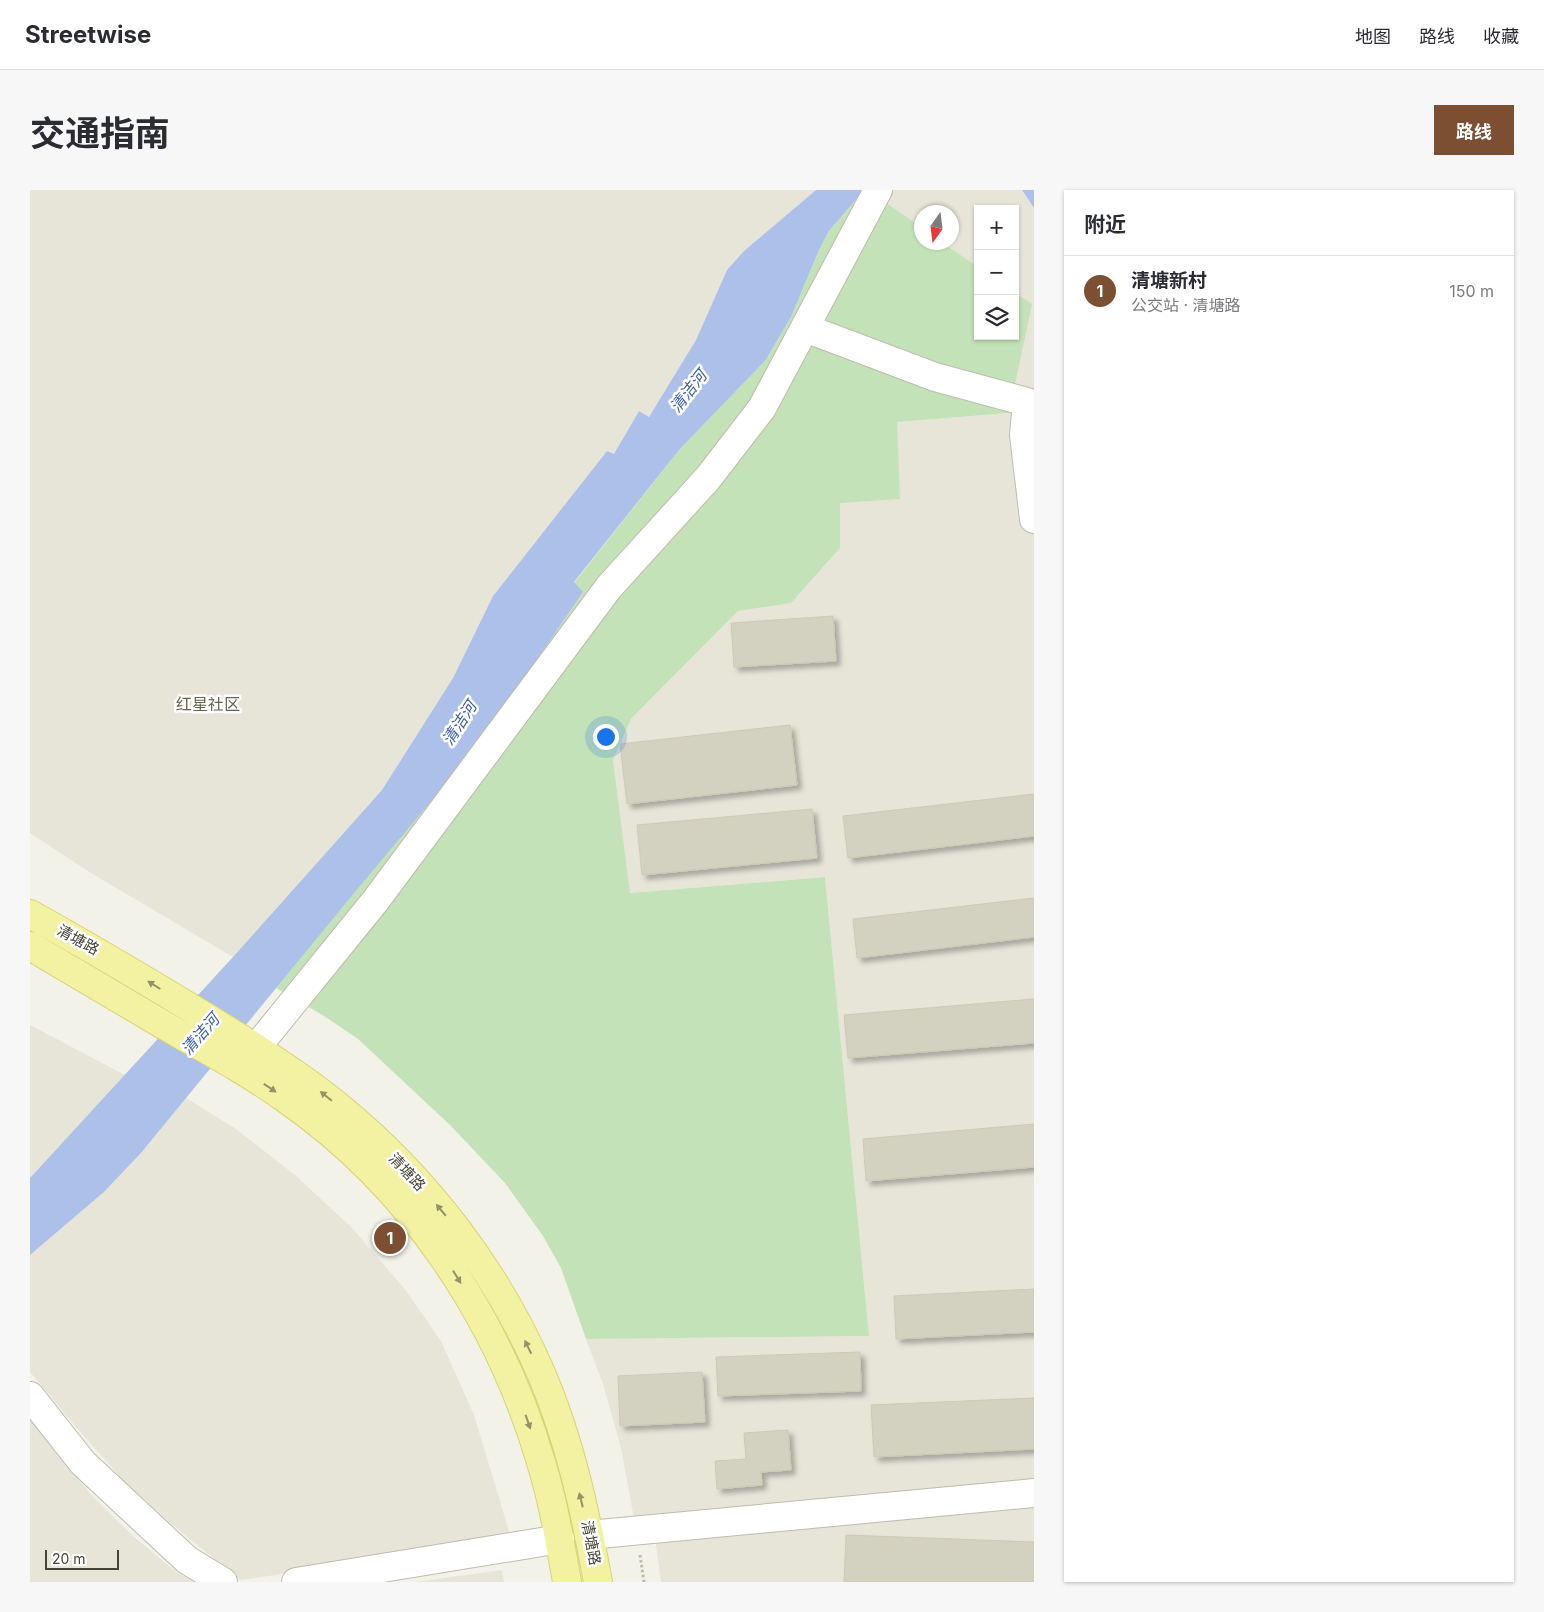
<!DOCTYPE html>
<html lang="zh">
<meta charset="utf-8">
<style>
:root{--surface:#fff;--page:#f7f7f7;--text:#2b2b33;--muted:#7c7c81;--line:#e1e1e2;--accent:#7d4f32}
body{margin:0;font-family:Inter,"Noto Sans SC",sans-serif;background:var(--page);color:var(--text)}
.controls{position:absolute;right:15px;top:15px;display:grid;overflow:hidden;border-radius:0px;box-shadow:0 1px 4px #0004}
.controls button{width:45px;height:45px;display:grid;place-items:center;padding:0;border:0;border-bottom:1px solid var(--line);background:var(--surface);color:var(--text);font:25px sans-serif}
.compass{position:absolute;left:884px;top:15px;width:45px;height:45px;border-radius:50%;background:var(--surface);box-shadow:0 1px 4px #0004;rotate:194deg}
.scale{position:absolute;left:15px;bottom:12px;width:74px;box-sizing:border-box;padding-left:5px;border:2px solid #464438;border-top:0;font-size:14px;line-height:18px;white-space:nowrap;color:#464438;-webkit-text-stroke:4px #fff;paint-order:stroke}
.you{position:absolute;left:575px;top:546px;width:18px;height:18px;margin:-12px;border:4px solid #fff;border-radius:50%;background:#1a73e8;box-shadow:0 0 0 8px #1a73e833}
.badge{display:grid;place-items:center;width:32px;height:32px;border-radius:50%;background:var(--accent);color:#fff;font-size:16px;font-weight:700}
.pin{position:absolute;translate:-50% -50%;border:2px solid #fff;box-shadow:0 1px 5px #0006}
.list{margin:0;padding:0;list-style:none}
h2{display:flex;justify-content:space-between;align-items:center;height:65px;margin:0;padding:0 20px;font-size:21px}
h2 small{font-size:16px;font-weight:400;color:var(--muted)}
.list li{display:grid;grid-template-columns:32px 1fr auto;gap:15px;align-items:center;box-sizing:border-box;height:70px;padding:0 20px;border-top:1px solid var(--line)}
.list b{display:block;font-size:19px;white-space:nowrap}
.list p{margin:0;font-size:16px;white-space:nowrap;color:var(--muted)}
.list em{font-size:16px;font-style:normal;color:var(--muted)}
.icon{flex:none;width:28px;height:28px;fill:none;stroke:currentColor;stroke-width:2;stroke-linecap:round;stroke-linejoin:round}
.map{position:relative;flex:none;width:1004px;height:1392px;overflow:hidden;border-radius:0px}
header{display:flex;align-items:center;gap:30px;box-sizing:border-box;height:70px;padding:0 25px;background:var(--surface);border-bottom:1px solid var(--line)}
header strong{font-size:24px}
nav{display:flex;gap:28px;margin-inline-start:auto;font-size:18px}
.intro{display:flex;align-items:center;justify-content:space-between;box-sizing:border-box;height:120px;padding:0 30px}
h1{margin:0;font-size:35px}
.button{padding:12px 22px;border-radius:0px;background:var(--accent);color:#fff;font-size:18px;font-weight:700}
main{display:flex;gap:30px;padding:0 30px}
aside{flex:1;background:var(--surface);border-radius:0px;box-shadow:0 1px 4px #0004}
.map>svg:first-child{display:block}
.residential{fill:#e6e5d8}
.green{fill:#c3e2b7}
.water{fill:#adc0e9}
.building{fill:#d3d1c0;stroke:#cdcab4;filter:url(#shadow)}
.lines{fill:none;stroke-linecap:round;stroke-linejoin:round}
.minor-casing{stroke:#bdbcad;stroke-width:30}
.major-casing{stroke:#d7d374;stroke-width:30}
.path{stroke:#bebba0;stroke-width:3;stroke-dasharray:2.5 2.5;stroke-linecap:butt}
.minor{stroke:#fff;stroke-width:28}
.major{stroke:#f3f1a2;stroke-width:28}
.oneway{fill:#949268}
.labels{text-anchor:middle;stroke-width:5;stroke-linejoin:round;paint-order:stroke}
.street-label{font-size:15px;fill:#464438;stroke:#fff}
.water-label{font-size:16px;font-style:italic;fill:#3d5ea6;stroke:#fff}
.neighbourhood-label{font-size:16px;fill:#676451;stroke:#fff}
</style>
<header>
<strong>Streetwise</strong>
<nav><a>地图</a><a>路线</a><a>收藏</a></nav>
</header>
<div class="intro"><h1>交通指南</h1><a class="button">路线</a></div>
<main>
<div class="map">
<svg width="1004" height="1392" viewBox="0 0 1004 1392">
<defs>
<filter id="shadow"><feDropShadow dx="4.5" dy="4.5" stdDeviation="2.5" flood-color="#0004"/></filter>
</defs>
<rect width="100%" height="100%" fill="#f3f2e9"/>
<!-- residential -->
<path class="residential" d="M0 0H786L714 61 697 80 666 150 619 227 609 221 584 265 577 261 463 406 423 488 352 600 203 767 61 683 0 643Z
M838 0H992L1004 18V1392H631L623 1333 605 1334 591 1258 573 1194 556 1149 839 1146 795 687 599 703 583 570 601 529 708 421 761 413 810 358V313L867 232 979 223 1001 114 985 103V19H948V77L913 53 922 52V22H892L891 37Z
M0 835 95 885 0 988Z
M156 908 206 939 265 985 323 1039 374 1098 411 1151 444 1225 482 1351 210 1390 138 1331 93 1290 46 1237 0 1182V1065L74 1002 111 963Z
M0 1229 63 1307 102 1345 141 1378 163 1392H0Z
M472 1380 474 1392H385Z"/>
<!-- green -->
<path class="green" d="M834 0H838L891 37 892 52 913 53 948 77V146H985V103L1002 114 979 223 867 232 870 309 810 313V358L761 413 708 421 601 529 583 570 600 703 795 687 839 1146 556 1149 531 1078 513 1046 475 993 420 935 328 849 294 826 246 798 494 489 553 402 544 393 649 260 735 171 761 127 789 60 799 41Z"/>
<!-- water -->
<path class="water" d="M786 0H834L799 41 789 60 761 127 735 171 649 260 544 392 553 402 494 489 439 566 324 703 111 963 74 1002 0 1065V988L203 767 352 600 423 488 463 406 577 261 584 264 609 221 619 227 666 150 697 80 714 61Z
M992 0H1004V18Z"/>
<!-- building -->
<path class="building" d="M803 426 806 471 704 477 701 433Z
M760 535 767 595 597 614 590 554Z
M1004 604V646L818 668 813 626Z
M782 619 787 668 612 685 607 635Z
M1004 708V747L827 768 823 729Z
M1004 809V853L818 868 814 825Z
M1004 934V977L836 991 833 949Z
M1004 1099V1142L866 1149 864 1106Z
M830 1162 831 1201 688 1206 686 1167Z
M672 1182 675 1232 590 1236 588 1186Z
M1004 1208V1259L844 1267 841 1215Z
M758 1240 761 1280 731 1282 732 1295 687 1299 685 1271 716 1269 714 1243Z
M816 1345 1004 1352V1392H814Z"/>
<g class="lines">
<!-- minor casing -->
<g class="minor-casing">
<path id="minor" d="M775 138 905 187 997 212 994 245 1004 329
M226 858 346 710 579 397 678 288 732 218 848 0
M0 1206 53 1273 157 1370 193 1392
M559 1345 1004 1303
M266 1392 530 1349"/>
</g>
<!-- major casing -->
<g class="major-casing">
<path id="major" d="M0 724C61 758 120 793 179 829 224 857 269 884 309 917 396 988 467 1081 511 1183 540 1250 555 1321 568 1392
M0 756C44 782 88 808 132 834 174 858 217 881 256 909 381 996 468 1127 511 1272 523 1311 530 1352 537 1392"/>
</g>
<!-- path -->
<path class="path" d="M610 1365 614 1392"/>
<!-- minor -->
<use href="#minor" class="minor"/>
<!-- major -->
<use href="#major" class="major"/>
</g>
<!-- one-way arrows -->
<defs><path id="oneway-solid" d="M-6-.8H1V-3.2L6.5 0L1 3.2V.8H-6Z" transform="scale(1.25)"/></defs>
<g class="oneway">
<use href="#oneway-solid" transform="translate(124 795) rotate(-148)"/>
<use href="#oneway-solid" transform="translate(240 898) rotate(33)"/>
<use href="#oneway-solid" transform="translate(296 906) rotate(-141)"/>
<use href="#oneway-solid" transform="translate(411 1020) rotate(-130)"/>
<use href="#oneway-solid" transform="translate(427 1087) rotate(58)"/>
<use href="#oneway-solid" transform="translate(498 1157) rotate(-116)"/>
<use href="#oneway-solid" transform="translate(498 1232) rotate(71)"/>
<use href="#oneway-solid" transform="translate(551 1310) rotate(-104)"/>
</g>
<g class="labels">
<!-- street labels -->
<g class="street-label">
<text transform="translate(48 750) rotate(29)" y="5">清塘路</text>
<text transform="translate(377 982) rotate(47)" y="5">清塘路</text>
<text transform="translate(561 1353) rotate(79)" y="5">清塘路</text>
</g>
<!-- water labels -->
<g class="water-label">
<text transform="translate(658 201) rotate(-52)" y="6">清洁河</text>
<text transform="translate(429 533) rotate(-57)" y="6">清洁河</text>
<text transform="translate(170 844) rotate(-49)" y="6">清洁河</text>
</g>
<!-- neighbourhood labels -->
<g class="neighbourhood-label">
<text x="178" y="520">红星社区</text>
</g>
</g>
</svg>
<div class="controls">
<button>+</button>
<button>−</button>
<button><svg class="icon" aria-label="layers" viewBox="0 0 24 24"><path d="M12 4l9 5-9 5-9-5zM3 14l9 5 9-5"/></svg></button>
</div>
<svg class="compass" viewBox="-18 -18 36 36"><path d="M0-13l5 13h-10z" fill="#e53935"/><path d="M0 13l5-13h-10z" fill="#7c7c81"/></svg>
<div class="scale">20 m</div>
<div class="you"></div>
<div class="pin badge" style="left:360px;top:1048px">1</div>
</div>
<aside>
<h2>附近<small></small></h2>
<ul class="list">
<li><span class="badge">1</span><div><b>清塘新村</b><p>公交站 · 清塘路</p></div><em>150 m</em></li>
</ul>
</aside>
</main>
